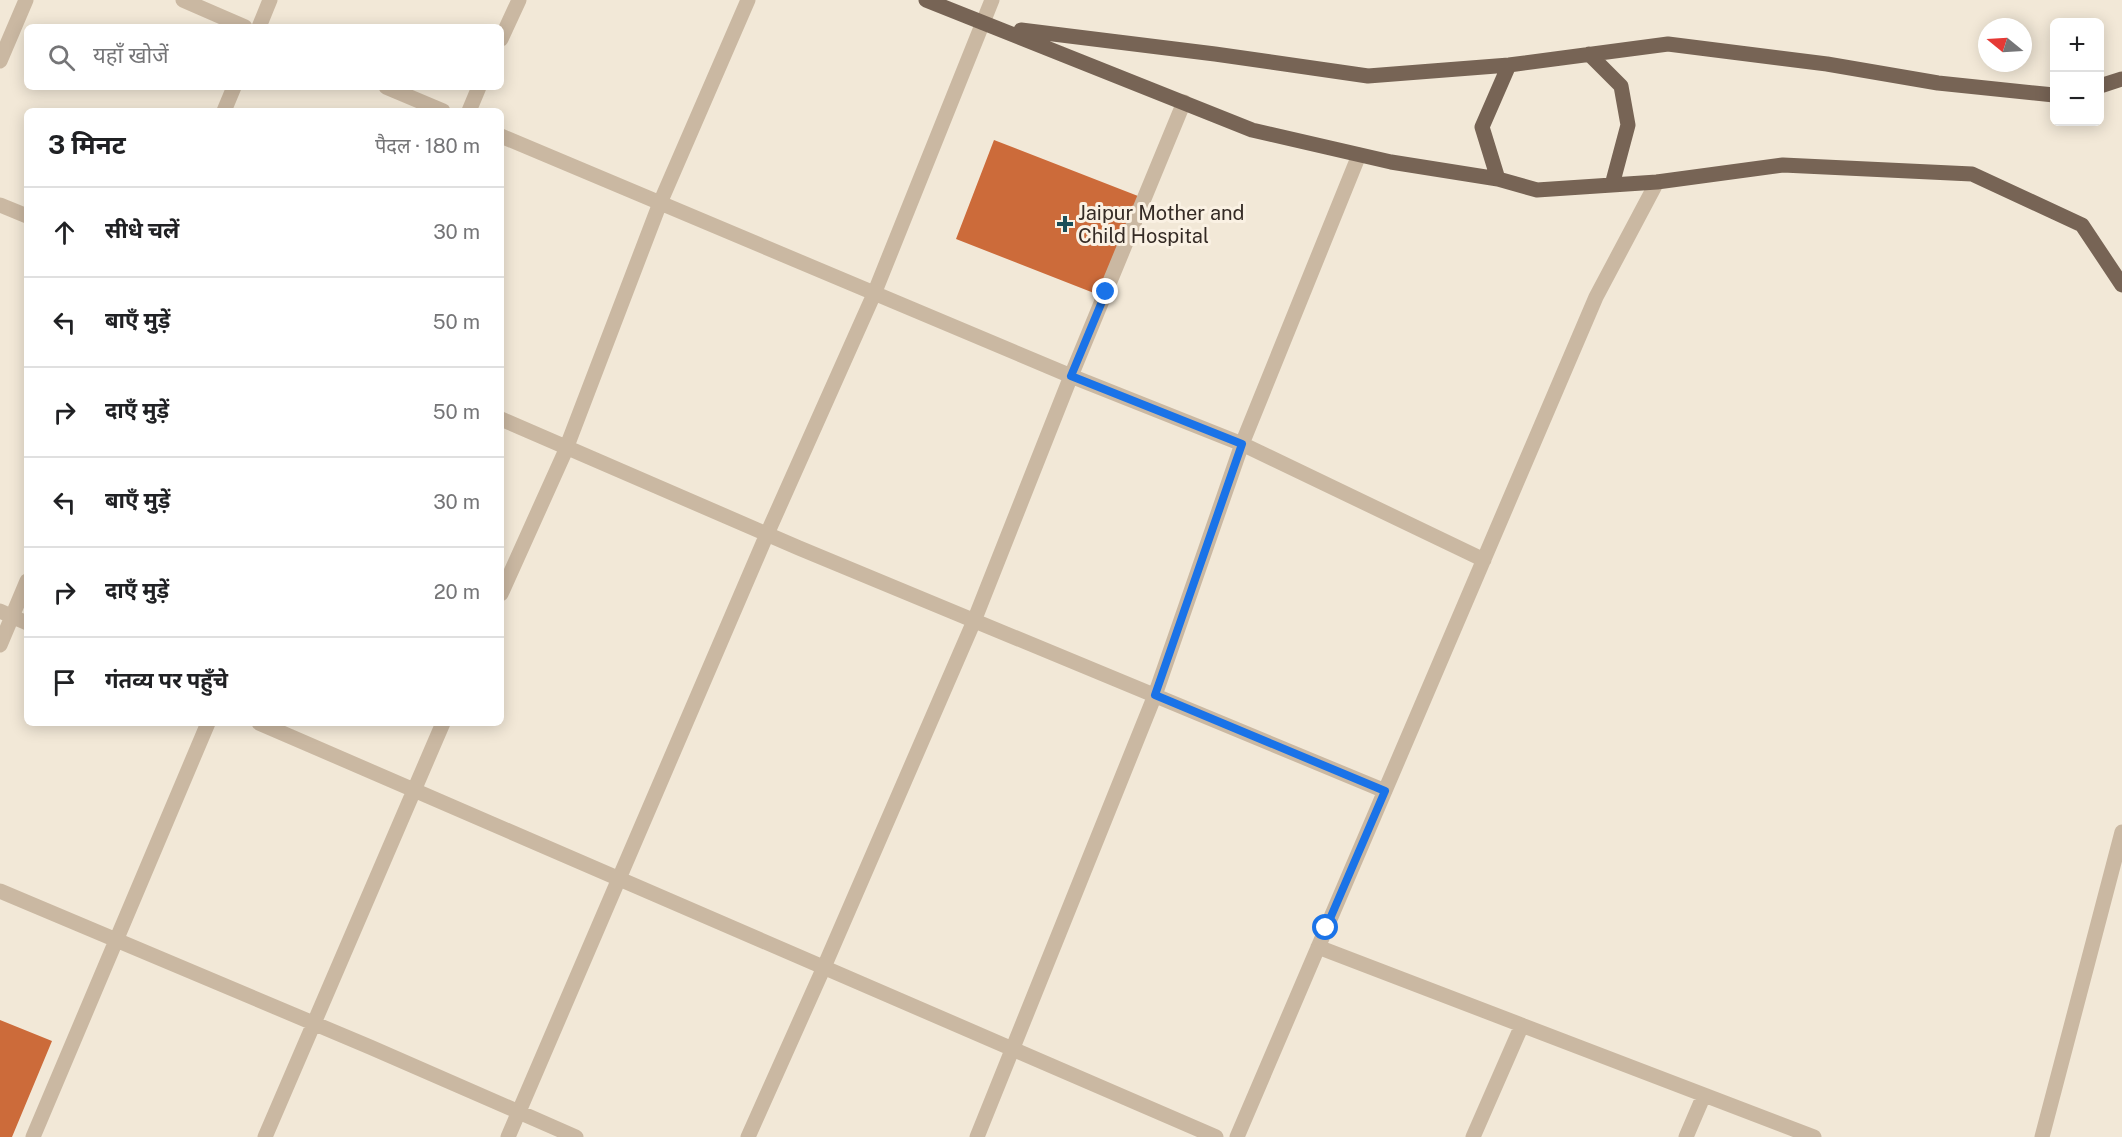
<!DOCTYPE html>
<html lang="hi">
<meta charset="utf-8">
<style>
:root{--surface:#fff;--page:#f6f6f6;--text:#202124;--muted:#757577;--line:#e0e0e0}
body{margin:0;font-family:"Public Sans","Noto Sans Devanagari",sans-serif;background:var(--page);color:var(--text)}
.controls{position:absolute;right:18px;top:18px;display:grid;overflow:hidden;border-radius:9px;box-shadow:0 3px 15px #0003}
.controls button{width:54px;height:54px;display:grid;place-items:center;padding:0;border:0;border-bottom:2px solid var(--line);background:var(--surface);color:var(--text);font:30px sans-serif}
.compass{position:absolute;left:1978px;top:18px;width:54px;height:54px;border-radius:50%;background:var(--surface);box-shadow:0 3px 15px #0003;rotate:288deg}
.stop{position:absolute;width:18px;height:18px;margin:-14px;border:4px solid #1a73e8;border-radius:50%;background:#fff}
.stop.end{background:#1a73e8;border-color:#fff;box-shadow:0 2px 6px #0008}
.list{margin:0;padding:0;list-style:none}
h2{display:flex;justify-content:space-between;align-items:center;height:78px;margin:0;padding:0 24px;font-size:26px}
h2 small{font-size:20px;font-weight:400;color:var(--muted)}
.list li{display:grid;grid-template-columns:39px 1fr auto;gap:18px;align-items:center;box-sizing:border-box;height:90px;padding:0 24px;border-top:2px solid var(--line)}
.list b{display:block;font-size:22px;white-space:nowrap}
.list em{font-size:20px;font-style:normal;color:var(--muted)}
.icon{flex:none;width:33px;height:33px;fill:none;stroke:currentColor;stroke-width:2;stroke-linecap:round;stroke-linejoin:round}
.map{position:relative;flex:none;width:2122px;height:1137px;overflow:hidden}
.search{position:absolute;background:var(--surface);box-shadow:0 3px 15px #0003;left:24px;top:24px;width:480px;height:66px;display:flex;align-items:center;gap:15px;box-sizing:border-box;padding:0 21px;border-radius:9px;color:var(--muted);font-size:22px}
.panel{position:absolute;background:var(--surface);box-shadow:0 3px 15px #0003;left:24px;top:108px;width:480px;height:618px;border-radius:9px}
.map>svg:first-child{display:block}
.building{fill:#cc6b3a}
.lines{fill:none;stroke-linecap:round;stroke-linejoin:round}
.minor{stroke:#cab8a2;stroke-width:15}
.major{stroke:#776455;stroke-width:15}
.route{stroke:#1a73e8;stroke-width:8}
.poi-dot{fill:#194e58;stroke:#faf1e3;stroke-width:2}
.labels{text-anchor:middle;stroke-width:6;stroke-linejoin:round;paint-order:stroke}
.poi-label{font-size:20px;fill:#352b25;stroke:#faf1e3;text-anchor:start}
</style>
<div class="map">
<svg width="2122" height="1137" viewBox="0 0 2122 1137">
<rect width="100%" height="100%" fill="#f2e8d7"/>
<!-- building -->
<path class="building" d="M994 140 1138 196 1099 295 956 239Z
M0 1020 52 1041 12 1137H0Z"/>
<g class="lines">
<!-- minor -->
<path class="minor" d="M183 0 245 27
M259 27 270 0
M501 39 519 0
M0 61 26 0
M386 87 443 111
M224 111 234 87
M469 111 479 87
M501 136 1071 376 1242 444 1484 560
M0 205 27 216
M501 419 799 548 1385 791
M501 594 564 454 660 203 748 0
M0 611 27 623
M0 645 27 581
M259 723 1216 1137
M0 891 370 1047 576 1137
M1318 947 1814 1137
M33 1137 208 723
M265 1137 443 723
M508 1137 767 534 874 294 992 0
M748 1137 824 967 974 621 1071 376 1184 102
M977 1137 1155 695 1242 444 1359 155
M1237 1137 1596 297 1657 182
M1473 1137 1522 1025
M1686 1137 1704 1095
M2042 1137 2122 832"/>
<!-- major -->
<path class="major" d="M926 0 1252 130 1391 162 1498 179 1537 190 1657 182 1783 165 1972 174 2082 225 2122 285
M1021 30 1215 54 1368 76 1509 65 1668 44 1827 64 1938 83 2054 95
M1589 54 1621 86 1628 125 1612 185
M2100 86 2122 79
M1498 179 1482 127 1509 65"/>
</g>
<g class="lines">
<!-- route -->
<path class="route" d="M1106 292 1071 376 1242 444 1155 695 1385 791 1326 928"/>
</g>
<!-- markers -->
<path class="poi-dot" d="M1062 215h6v6h6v6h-6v6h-6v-6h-6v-6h6z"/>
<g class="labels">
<!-- poi labels -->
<g class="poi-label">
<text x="1078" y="220">Jaipur Mother and<tspan x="1078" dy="23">Child Hospital</tspan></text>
</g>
</g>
</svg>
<div class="controls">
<button>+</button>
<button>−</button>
</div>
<svg class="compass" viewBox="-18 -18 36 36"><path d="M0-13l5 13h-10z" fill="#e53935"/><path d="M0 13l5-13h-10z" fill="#757577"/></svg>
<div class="stop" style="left:1326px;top:928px"></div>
<div class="stop end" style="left:1106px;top:292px"></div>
<div class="search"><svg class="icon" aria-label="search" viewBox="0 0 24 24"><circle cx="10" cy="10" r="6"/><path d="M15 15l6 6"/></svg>यहाँ खोजें</div>
<section class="panel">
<h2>3 मिनट<small>पैदल · 180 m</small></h2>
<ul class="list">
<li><svg class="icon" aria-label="ahead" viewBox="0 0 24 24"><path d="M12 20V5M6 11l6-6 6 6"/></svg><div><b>सीधे चलें</b></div><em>30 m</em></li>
<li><svg class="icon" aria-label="left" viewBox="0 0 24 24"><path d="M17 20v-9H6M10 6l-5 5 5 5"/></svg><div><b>बाएँ मुड़ें</b></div><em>50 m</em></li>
<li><svg class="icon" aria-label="right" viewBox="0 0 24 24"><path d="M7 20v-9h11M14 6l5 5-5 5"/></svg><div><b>दाएँ मुड़ें</b></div><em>50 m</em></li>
<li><svg class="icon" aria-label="left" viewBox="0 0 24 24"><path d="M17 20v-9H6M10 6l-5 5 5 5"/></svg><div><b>बाएँ मुड़ें</b></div><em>30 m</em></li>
<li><svg class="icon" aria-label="right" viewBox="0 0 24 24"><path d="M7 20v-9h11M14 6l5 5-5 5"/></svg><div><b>दाएँ मुड़ें</b></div><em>20 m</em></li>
<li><svg class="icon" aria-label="arrive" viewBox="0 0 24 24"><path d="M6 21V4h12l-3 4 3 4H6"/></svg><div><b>गंतव्य पर पहुँचे</b></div></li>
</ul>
</section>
</div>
